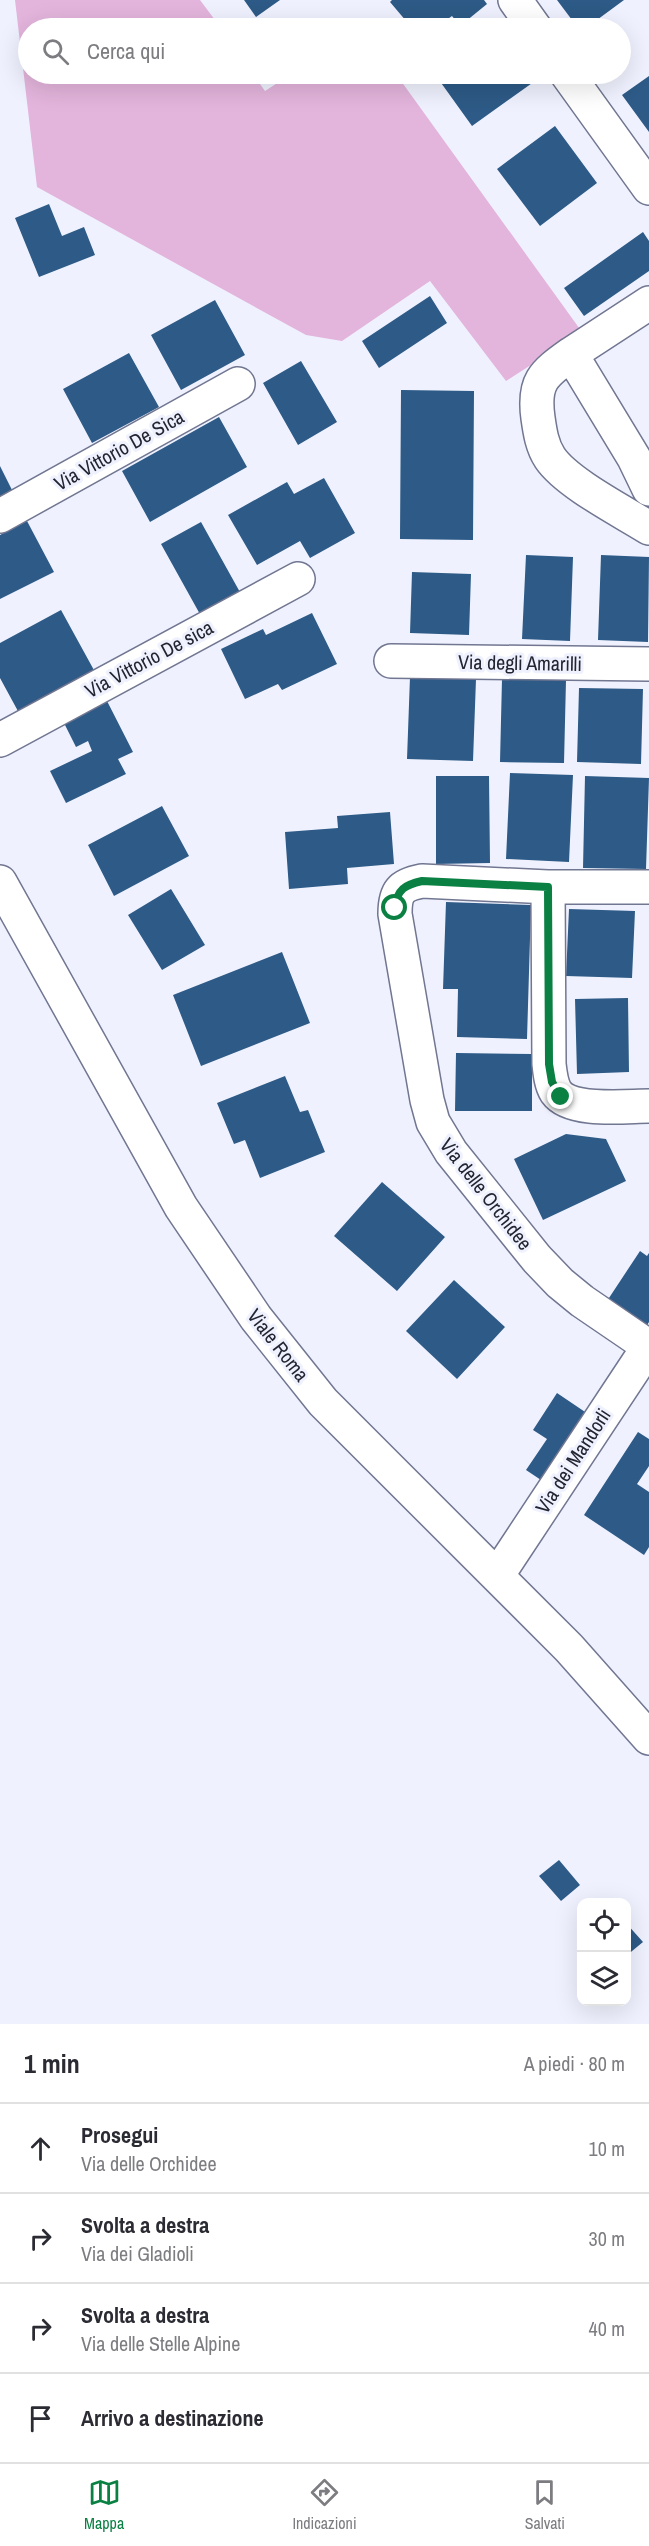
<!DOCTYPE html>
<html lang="it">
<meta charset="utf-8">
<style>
:root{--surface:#fff;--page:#f7f7f7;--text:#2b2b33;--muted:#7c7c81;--line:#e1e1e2;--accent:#0b8043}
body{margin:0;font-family:"Archivo Narrow",sans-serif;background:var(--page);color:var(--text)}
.controls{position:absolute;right:18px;bottom:18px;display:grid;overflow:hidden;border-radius:12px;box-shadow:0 6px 24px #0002}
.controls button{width:54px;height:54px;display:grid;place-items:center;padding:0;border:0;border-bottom:2px solid var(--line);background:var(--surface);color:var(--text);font:30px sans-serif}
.stop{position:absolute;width:18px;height:18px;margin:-14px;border:4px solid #0b8043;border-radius:50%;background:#fff}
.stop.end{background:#0b8043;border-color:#fff;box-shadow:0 2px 6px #0008}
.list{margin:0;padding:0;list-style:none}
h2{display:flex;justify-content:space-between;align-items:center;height:78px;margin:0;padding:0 24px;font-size:26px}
h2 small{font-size:20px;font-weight:400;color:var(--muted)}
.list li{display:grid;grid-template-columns:39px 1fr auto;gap:18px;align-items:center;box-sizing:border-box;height:90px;padding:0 24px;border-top:2px solid var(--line)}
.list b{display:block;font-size:22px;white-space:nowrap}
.list p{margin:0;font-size:20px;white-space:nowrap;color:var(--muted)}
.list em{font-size:20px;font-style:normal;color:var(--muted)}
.icon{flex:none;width:33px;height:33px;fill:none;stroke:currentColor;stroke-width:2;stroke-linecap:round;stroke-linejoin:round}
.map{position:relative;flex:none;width:649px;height:2024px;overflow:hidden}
.search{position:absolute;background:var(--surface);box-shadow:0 6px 24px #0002;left:18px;right:18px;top:18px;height:66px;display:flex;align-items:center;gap:15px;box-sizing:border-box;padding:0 21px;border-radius:33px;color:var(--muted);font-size:22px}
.sheet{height:438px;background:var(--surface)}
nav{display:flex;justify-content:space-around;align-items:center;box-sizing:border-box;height:84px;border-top:2px solid var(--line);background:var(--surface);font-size:16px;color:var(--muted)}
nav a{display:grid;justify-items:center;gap:3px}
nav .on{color:var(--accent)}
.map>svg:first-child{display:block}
.green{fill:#e3b4dc}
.building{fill:#2d5a86}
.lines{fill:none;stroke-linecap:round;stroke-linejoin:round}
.minor-casing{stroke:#717691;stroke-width:36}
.minor{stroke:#fff;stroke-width:33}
.route{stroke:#0b8043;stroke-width:8}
.labels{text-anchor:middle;stroke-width:6;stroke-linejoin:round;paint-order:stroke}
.street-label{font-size:20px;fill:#232531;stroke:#eff2fe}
</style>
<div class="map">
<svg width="649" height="2024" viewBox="0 0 649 2024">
<rect width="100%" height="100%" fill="#eff2fe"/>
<!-- green -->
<path class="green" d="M15 0H200L221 28H28V74H253L265 91 291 74H396L582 332 506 381 430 281 342 341 306 335 37 187Z"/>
<!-- building -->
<path class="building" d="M244 0H280L256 17Z
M392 0H484L487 4 460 26 452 16 435 28H412L390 2Z
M557 0H624L586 28H578Z
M447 74H530L535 81 472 126 439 80Z
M649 76V132L622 95Z
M555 126 597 183 540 226 497 169Z
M49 204 62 236 84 227 95 255 39 277 15 218Z
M643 232 649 241V271L584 316 564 288Z
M430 296 447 323 379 368 362 341Z
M215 300 245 355 181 390 151 335Z
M129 353 159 407 92 443 63 389Z
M301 361 337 422 298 445 263 383Z
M401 390 474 391 473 540 400 539Z
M219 417 247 467 150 522 122 471Z
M0 466 15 496 0 503Z
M324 478 355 533 310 558 300 541 257 565 228 515 287 482 294 494Z
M27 521 54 572 0 599V535Z
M201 522 241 594 201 616 161 544Z
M526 555 573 557 570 641 522 639Z
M601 555 649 557 648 642 598 640Z
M412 572 471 574 469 635 410 633Z
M61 610 95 672 19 713 0 678V643Z
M312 613 337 664 282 690 278 684 245 699 221 649 263 629 266 635Z
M410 677 476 679 473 761 407 759Z
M502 679 566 680 564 763 500 762Z
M579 688 643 689 641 764 577 762Z
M107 701 133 752 118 759 126 774 66 803 50 771 92 751 88 741 76 747 64 723Z
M510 773 573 775 569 862 506 859Z
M436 776H489L490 863 436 864Z
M585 776 649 778 646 869 583 868Z
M162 806 189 856 114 896 88 845Z
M390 812 394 864 347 868 348 884 289 889 285 832 338 828 337 816Z
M171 889 205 945 162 970 128 915Z
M446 902 531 905 527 1039 457 1037 458 989H443Z
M569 909 635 911 632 978 566 976Z
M282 952 310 1023 201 1066 173 995Z
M628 998 629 1072 577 1074 575 999Z
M456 1053 532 1054V1111H455Z
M285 1076 300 1112 308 1110 325 1152 260 1178 245 1140 234 1144 217 1103Z
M566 1134 606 1139 626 1181 543 1220 514 1159Z
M382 1182 445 1237 397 1291 334 1236Z
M640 1251 647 1256 649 1253V1322L646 1327 607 1301Z
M454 1280 505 1327 457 1379 406 1331Z
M557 1393 594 1418 550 1486 526 1470 547 1439 533 1430Z
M638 1432 649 1439V1466L637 1484 649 1492V1547L644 1555 584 1515Z
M559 1860 580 1885 561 1901 539 1876Z
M626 1923 643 1942 626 1956Z"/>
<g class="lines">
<!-- minor casing -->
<g class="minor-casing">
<path id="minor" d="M515 0 535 28
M567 74 649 188
M571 354 649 303
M649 489 634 458 571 354C543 374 533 382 538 418 540 432 542 446 550 458 567 483 622 511 649 528
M0 516 238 384
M391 661 649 664
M0 740 298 579
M0 882 181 1207 256 1318 323 1402 569 1648 649 1738
M548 887 549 1064C550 1073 551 1084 556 1092 571 1113 626 1106 649 1106
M648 1346 582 1301 560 1283 537 1259 451 1152 433 1122 427 1100 395 914C395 891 401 885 422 881L548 887H649
M497 1576 649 1346"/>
</g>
<!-- minor -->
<use href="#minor" class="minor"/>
</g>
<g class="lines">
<!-- route -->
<path class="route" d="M395 908C397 889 405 885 422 881L548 887 549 1064 552 1082 561 1097"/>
</g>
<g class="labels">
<!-- street labels -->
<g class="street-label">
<text transform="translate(119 450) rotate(-29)" y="7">Via Vittorio De Sica</text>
<text transform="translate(149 659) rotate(-28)" y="7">Via Vittorio De sica</text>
<text transform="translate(520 663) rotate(1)" y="7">Via degli Amarilli</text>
<text transform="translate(486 1194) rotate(52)" y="7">Via delle Orchidee</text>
<text transform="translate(278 1345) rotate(52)" y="7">Viale Roma</text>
<text transform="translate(573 1461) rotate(-57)" y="7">Via dei Mandorli</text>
</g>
</g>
</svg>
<div class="controls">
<button><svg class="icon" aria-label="locate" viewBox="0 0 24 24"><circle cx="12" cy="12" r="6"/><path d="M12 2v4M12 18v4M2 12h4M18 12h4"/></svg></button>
<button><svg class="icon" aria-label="layers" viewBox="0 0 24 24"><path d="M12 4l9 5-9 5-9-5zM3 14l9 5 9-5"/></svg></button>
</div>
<div class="stop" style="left:395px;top:908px"></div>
<div class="stop end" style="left:561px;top:1097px"></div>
<div class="search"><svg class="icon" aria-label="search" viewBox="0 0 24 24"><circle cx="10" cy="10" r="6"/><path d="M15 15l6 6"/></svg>Cerca qui</div>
</div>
<section class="sheet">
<h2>1 min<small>A piedi · 80 m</small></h2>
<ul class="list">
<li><svg class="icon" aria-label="ahead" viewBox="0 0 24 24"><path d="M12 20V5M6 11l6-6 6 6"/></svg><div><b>Prosegui</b><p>Via delle Orchidee</p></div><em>10 m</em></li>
<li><svg class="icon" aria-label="right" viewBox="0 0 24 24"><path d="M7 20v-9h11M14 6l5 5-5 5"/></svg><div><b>Svolta a destra</b><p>Via dei Gladioli</p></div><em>30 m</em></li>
<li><svg class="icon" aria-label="right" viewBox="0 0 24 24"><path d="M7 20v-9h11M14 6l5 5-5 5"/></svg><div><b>Svolta a destra</b><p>Via delle Stelle Alpine</p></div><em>40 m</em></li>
<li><svg class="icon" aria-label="arrive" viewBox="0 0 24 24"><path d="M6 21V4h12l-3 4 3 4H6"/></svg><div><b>Arrivo a destinazione</b></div></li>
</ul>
</section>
<nav>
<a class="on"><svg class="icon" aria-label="map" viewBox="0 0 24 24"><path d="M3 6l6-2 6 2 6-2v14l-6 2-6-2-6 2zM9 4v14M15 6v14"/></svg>Mappa</a>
<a><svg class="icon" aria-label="directions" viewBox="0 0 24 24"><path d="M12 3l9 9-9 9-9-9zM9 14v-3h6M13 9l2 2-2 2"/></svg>Indicazioni</a>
<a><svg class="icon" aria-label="saved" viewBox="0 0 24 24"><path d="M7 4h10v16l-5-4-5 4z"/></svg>Salvati</a>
</nav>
